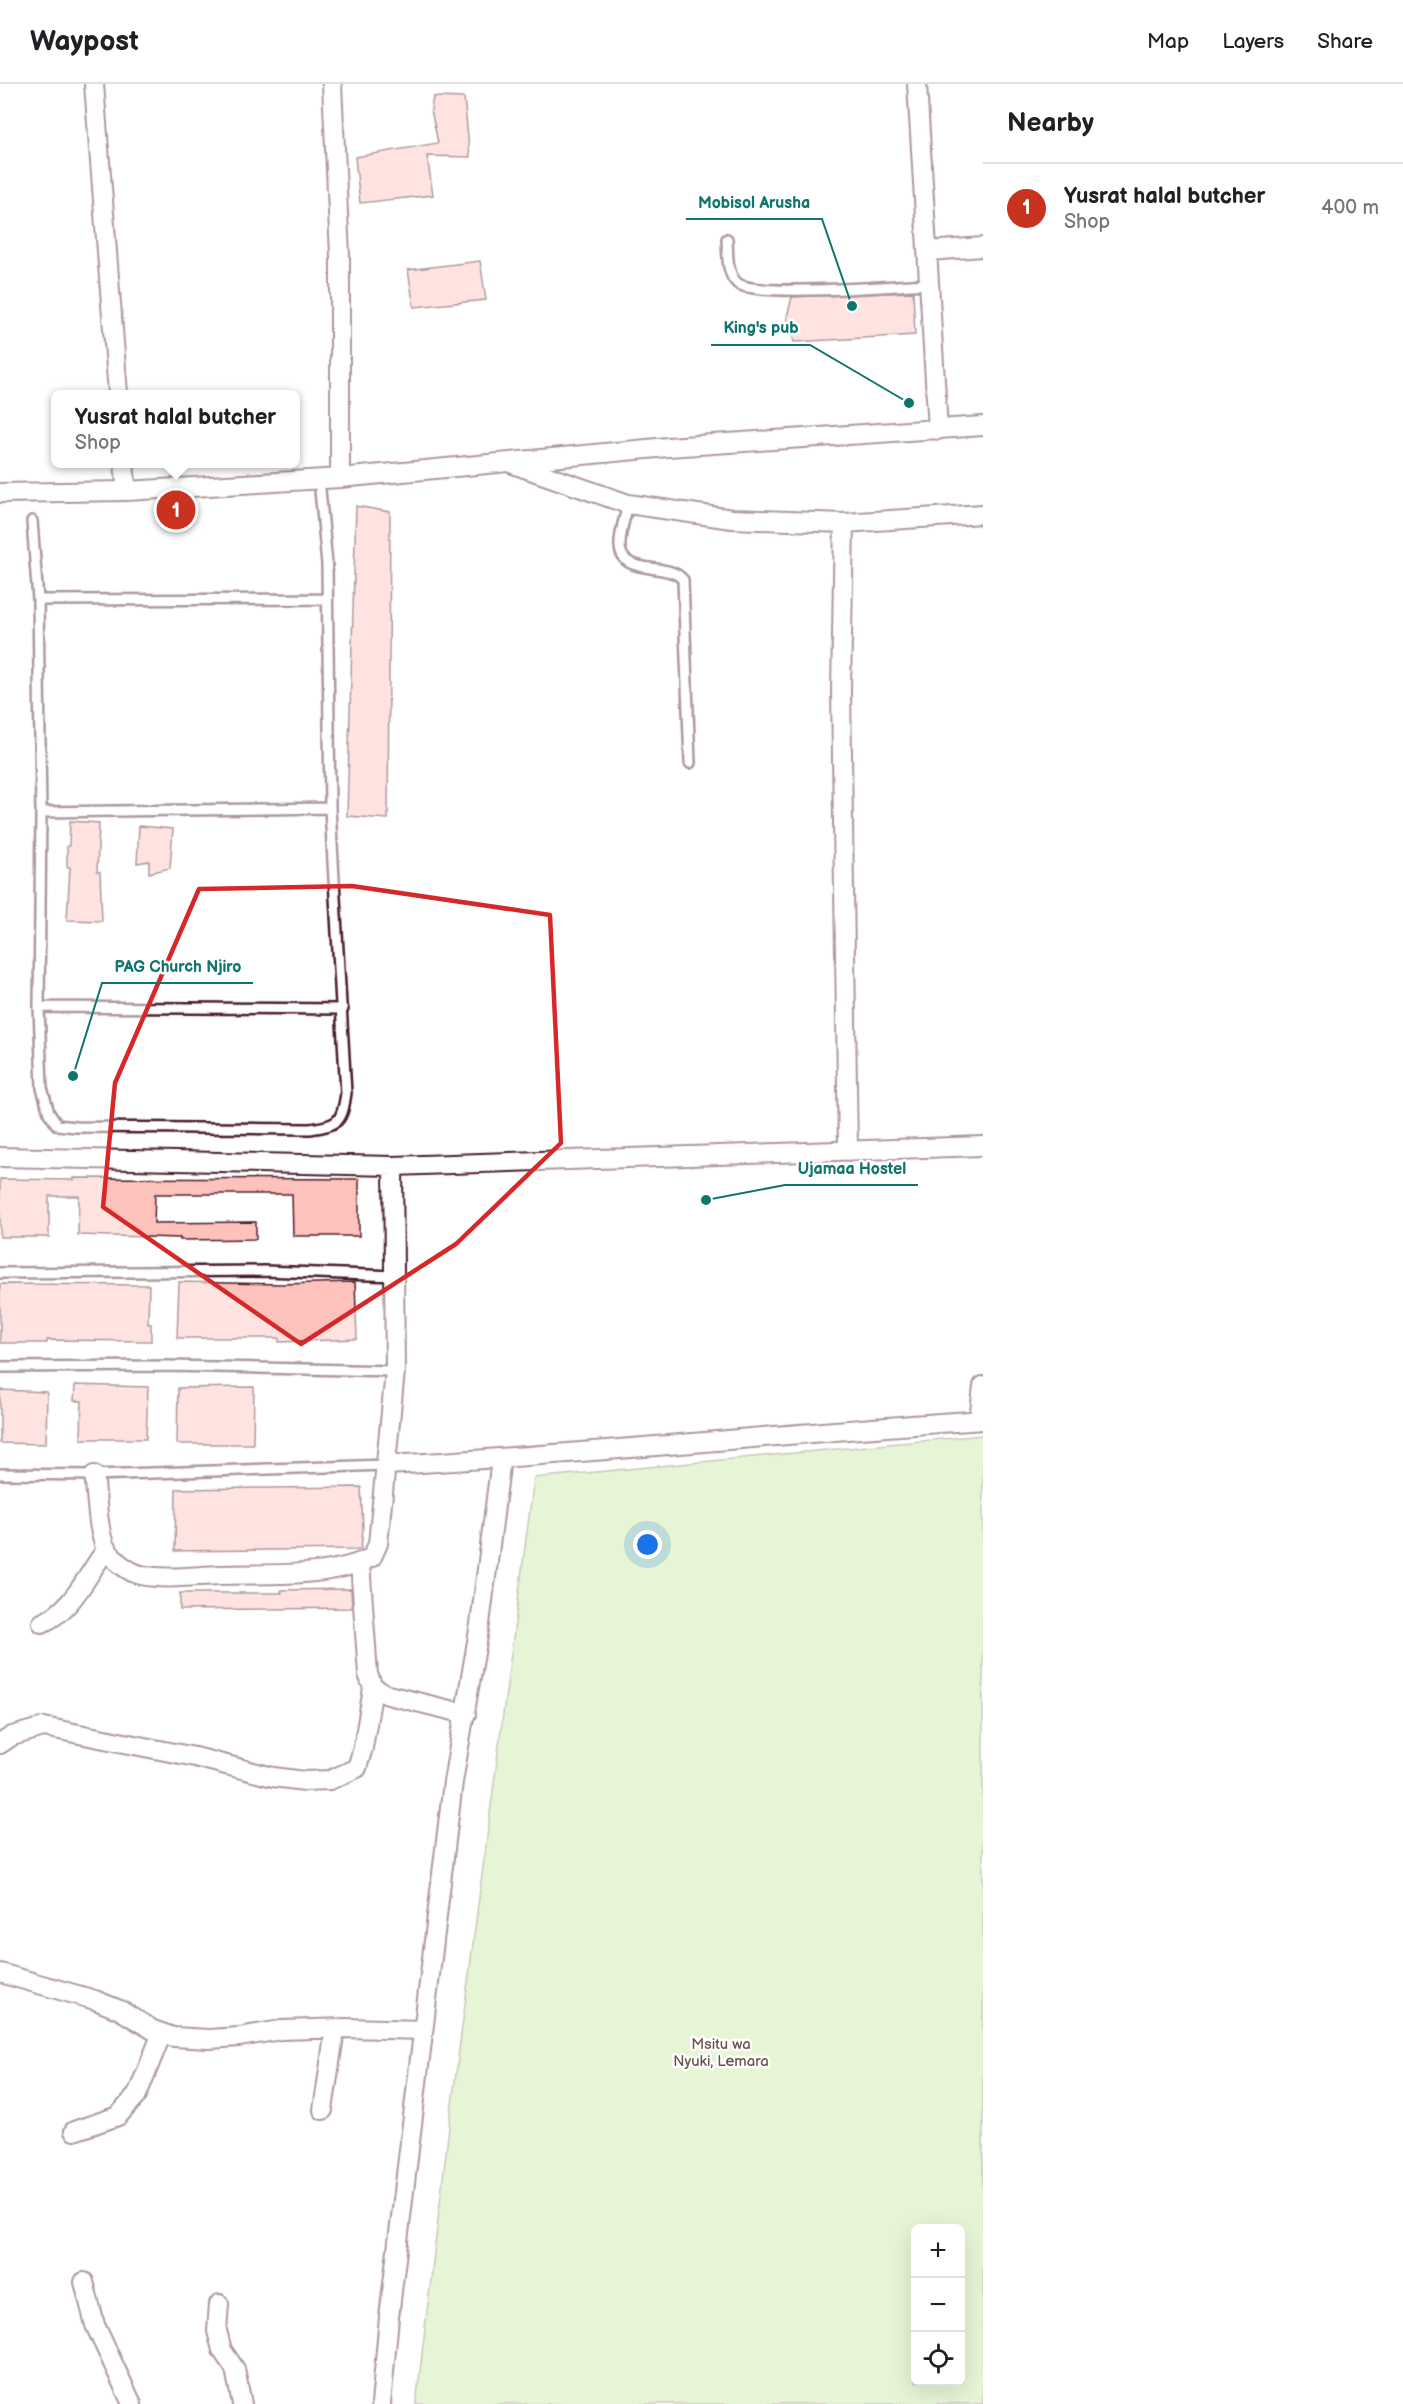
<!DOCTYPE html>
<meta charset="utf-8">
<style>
:root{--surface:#fff;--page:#f6f6f6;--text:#202124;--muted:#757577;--line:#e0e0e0;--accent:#c8321e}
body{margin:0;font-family:"Balsamiq Sans",sans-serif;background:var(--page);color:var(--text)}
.controls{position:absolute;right:18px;bottom:18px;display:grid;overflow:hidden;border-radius:9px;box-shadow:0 6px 24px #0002}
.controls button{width:54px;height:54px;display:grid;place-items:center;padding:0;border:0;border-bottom:2px solid var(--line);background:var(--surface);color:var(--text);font:30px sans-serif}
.you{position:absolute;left:648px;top:1461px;width:21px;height:21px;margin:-15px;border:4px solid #fff;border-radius:50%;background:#1a73e8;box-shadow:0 0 0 9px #1a73e833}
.badge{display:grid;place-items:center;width:39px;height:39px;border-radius:50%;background:var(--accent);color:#fff;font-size:20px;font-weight:700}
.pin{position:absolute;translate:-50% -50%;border:3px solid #fff;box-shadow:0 2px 6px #0006}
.popup{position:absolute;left:51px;top:306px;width:249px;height:78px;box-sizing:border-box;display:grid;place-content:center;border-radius:9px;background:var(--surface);filter:drop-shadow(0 2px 4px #0005);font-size:20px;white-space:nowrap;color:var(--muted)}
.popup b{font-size:22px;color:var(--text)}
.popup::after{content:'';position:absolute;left:50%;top:100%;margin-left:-12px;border:12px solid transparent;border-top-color:var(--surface)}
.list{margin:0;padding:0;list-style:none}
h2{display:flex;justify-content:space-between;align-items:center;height:78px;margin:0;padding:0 24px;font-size:26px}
h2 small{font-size:20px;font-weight:400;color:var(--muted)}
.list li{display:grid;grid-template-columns:39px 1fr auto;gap:18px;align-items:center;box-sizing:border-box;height:90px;padding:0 24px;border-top:2px solid var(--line)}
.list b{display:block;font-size:22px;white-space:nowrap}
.list p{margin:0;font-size:20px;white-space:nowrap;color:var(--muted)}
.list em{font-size:20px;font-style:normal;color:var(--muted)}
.icon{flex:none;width:33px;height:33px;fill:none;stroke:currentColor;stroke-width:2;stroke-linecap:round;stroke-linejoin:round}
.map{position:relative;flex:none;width:983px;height:2320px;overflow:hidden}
header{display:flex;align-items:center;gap:36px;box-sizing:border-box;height:84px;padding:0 30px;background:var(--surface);border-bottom:2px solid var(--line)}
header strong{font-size:28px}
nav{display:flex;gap:33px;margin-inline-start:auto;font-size:21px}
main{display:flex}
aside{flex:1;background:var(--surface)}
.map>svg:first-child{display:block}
.green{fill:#c8e9a2;stroke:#898466;stroke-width:1.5;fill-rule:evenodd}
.building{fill:#fec2bd;stroke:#4a1f2b;stroke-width:1.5}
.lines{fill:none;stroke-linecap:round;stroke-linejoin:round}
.service-casing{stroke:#4a1f2b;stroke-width:14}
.minor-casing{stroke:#4a1f2b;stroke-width:22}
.service{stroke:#fff;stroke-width:9}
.minor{stroke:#fff;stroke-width:18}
.marked{fill:none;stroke:#d62828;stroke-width:4.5;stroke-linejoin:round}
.labels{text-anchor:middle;stroke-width:5;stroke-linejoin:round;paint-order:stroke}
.park-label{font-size:15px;fill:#6a5249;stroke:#fff}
.leader{fill:none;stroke:#0f766e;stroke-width:2}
.callout-dot{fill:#0f766e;stroke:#fff;stroke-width:2}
.callout-label{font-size:16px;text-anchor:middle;font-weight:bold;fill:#0f766e;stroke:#fff;stroke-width:5;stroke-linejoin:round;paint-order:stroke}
</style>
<header>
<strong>Waypost</strong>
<nav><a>Map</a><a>Layers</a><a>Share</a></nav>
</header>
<main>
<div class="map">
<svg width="983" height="2320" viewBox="0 0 983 2320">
<rect width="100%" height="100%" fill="#fff"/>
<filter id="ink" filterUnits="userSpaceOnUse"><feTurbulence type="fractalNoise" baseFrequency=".0167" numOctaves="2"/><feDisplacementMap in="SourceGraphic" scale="12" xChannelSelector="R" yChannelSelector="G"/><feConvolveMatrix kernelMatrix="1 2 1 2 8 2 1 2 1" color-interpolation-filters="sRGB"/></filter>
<g filter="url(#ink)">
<!-- green -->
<path class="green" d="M983 1351V2320H416L450 2035 534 1394ZM916 2144H960V2298H916Z"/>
<!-- building -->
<path class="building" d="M433 13 464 14 470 73 427 72 433 111 360 119 355 73 438 59 431 26Z
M480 177 486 216 414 223 408 186Z
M913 208 915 251 794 258 787 233 792 213Z
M356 422 390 428 388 735 347 732Z
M70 737 99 739 97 788H100L102 837 67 836 70 783H67V762H69Z
M139 742 173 745 170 784 149 789V777L137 779Z
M74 1094 359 1095V1152H293L292 1110H155L154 1139 256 1138V1155L180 1156V1154L78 1151 79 1112H49V1153H0V1095L74 1096Z
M179 1198 281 1200 355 1198 357 1255 279 1258V1254H177Z
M0 1200 149 1201 148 1240H151V1257L47 1256V1259H0Z
M75 1301 148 1303 146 1355H81L82 1317H74Z
M254 1303 253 1360H177L178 1304Z
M0 1306 47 1308 46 1360 0 1359Z
M361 1403 363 1445 361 1465 175 1467 176 1405Z
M351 1505 352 1524 180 1526V1509H282L281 1506Z"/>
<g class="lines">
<!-- service casing -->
<g class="service-casing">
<path id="service" d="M727 155C728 168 726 189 737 199 755 214 899 201 930 200
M628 420C625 434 619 449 620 463 622 493 669 477 683 496L690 679
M32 437 38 516 41 728 39 923 42 1004 49 1029 57 1041 76 1043 310 1045C339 1041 342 1038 346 1009L330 724 327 480 319 395
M38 516 327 515
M41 728 330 724
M39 923 343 925
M0 1189 265 1187 395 1192
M0 1283 168 1282 395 1287
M0 1390 94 1391 386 1381"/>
</g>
<!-- minor casing -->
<g class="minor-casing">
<path id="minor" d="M94 0 118 310
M332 0 340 172V394
M917 0 938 346
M928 167 983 163
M124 380 127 407
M513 380 628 420 732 435 844 439 983 430
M0 409 127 407 340 394 668 363 983 342
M844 439 841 606 848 1067
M0 1073 393 1082 983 1062
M979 1336 983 1302
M386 1381C586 1371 784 1349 983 1336
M94 1391C97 1409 97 1454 108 1467 115 1477 128 1488 141 1491 165 1496 193 1492 219 1491 266 1489 329 1495 372 1473L378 1460 395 1287 393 1082
M360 1479 368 1590 373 1604 388 1611 466 1630
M42 1539C73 1526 86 1492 106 1466
M0 1660 12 1652 44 1643 195 1673 273 1693 305 1697 330 1696 357 1684 363 1664 373 1604
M0 1889 95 1916 120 1926 153 1946 173 1953 209 1955 239 1953 281 1946 347 1944 423 1946
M323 2026 335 1945
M74 2047 118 2032 137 2011 162 1949
M84 2198 95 2241 132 2320
M219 2220 217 2247 222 2266 235 2285 242 2320
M381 2320 389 2233 453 1698 480 1540 501 1375"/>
</g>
<!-- service -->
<use href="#service" class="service"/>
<!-- minor -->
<use href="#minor" class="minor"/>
</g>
</g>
<!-- marked area -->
<path d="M0 0H983V2320H0ZM352 802 550 831 561 1059 456 1160 301 1260 103 1123 115 999 199 805Z" fill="#fff" fill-opacity=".55" fill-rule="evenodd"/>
<path class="marked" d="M352 802 550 831 561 1059 456 1160 301 1260 103 1123 115 999 199 805Z"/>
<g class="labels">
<!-- park labels -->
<g class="park-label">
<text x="721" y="1965">Msitu wa<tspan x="721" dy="17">Nyuki, Lemara</tspan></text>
</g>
</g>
<!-- callouts -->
<path class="leader" d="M852 222L822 135H686M909 319L810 261H711M73 992L102 899H253M706 1116L785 1101H918"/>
<g class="callout-dot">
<circle cx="852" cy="222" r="6"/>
<circle cx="909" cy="319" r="6"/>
<circle cx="73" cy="992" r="6"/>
<circle cx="706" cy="1116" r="6"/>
</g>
<g class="callout-label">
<text x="754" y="124">Mobisol Arusha</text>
<text x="761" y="249">King's pub</text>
<text x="178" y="888">PAG Church Njiro</text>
<text x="852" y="1090">Ujamaa Hostel</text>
</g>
</svg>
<div class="controls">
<button>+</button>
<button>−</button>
<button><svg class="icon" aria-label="locate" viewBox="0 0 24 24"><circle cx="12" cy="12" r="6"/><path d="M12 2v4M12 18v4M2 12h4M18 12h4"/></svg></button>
</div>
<div class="you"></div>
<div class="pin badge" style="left:176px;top:426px">1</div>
<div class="popup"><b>Yusrat halal butcher</b>Shop</div>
</div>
<aside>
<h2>Nearby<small></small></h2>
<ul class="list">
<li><span class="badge">1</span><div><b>Yusrat halal butcher</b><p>Shop</p></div><em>400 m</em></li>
</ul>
</aside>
</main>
